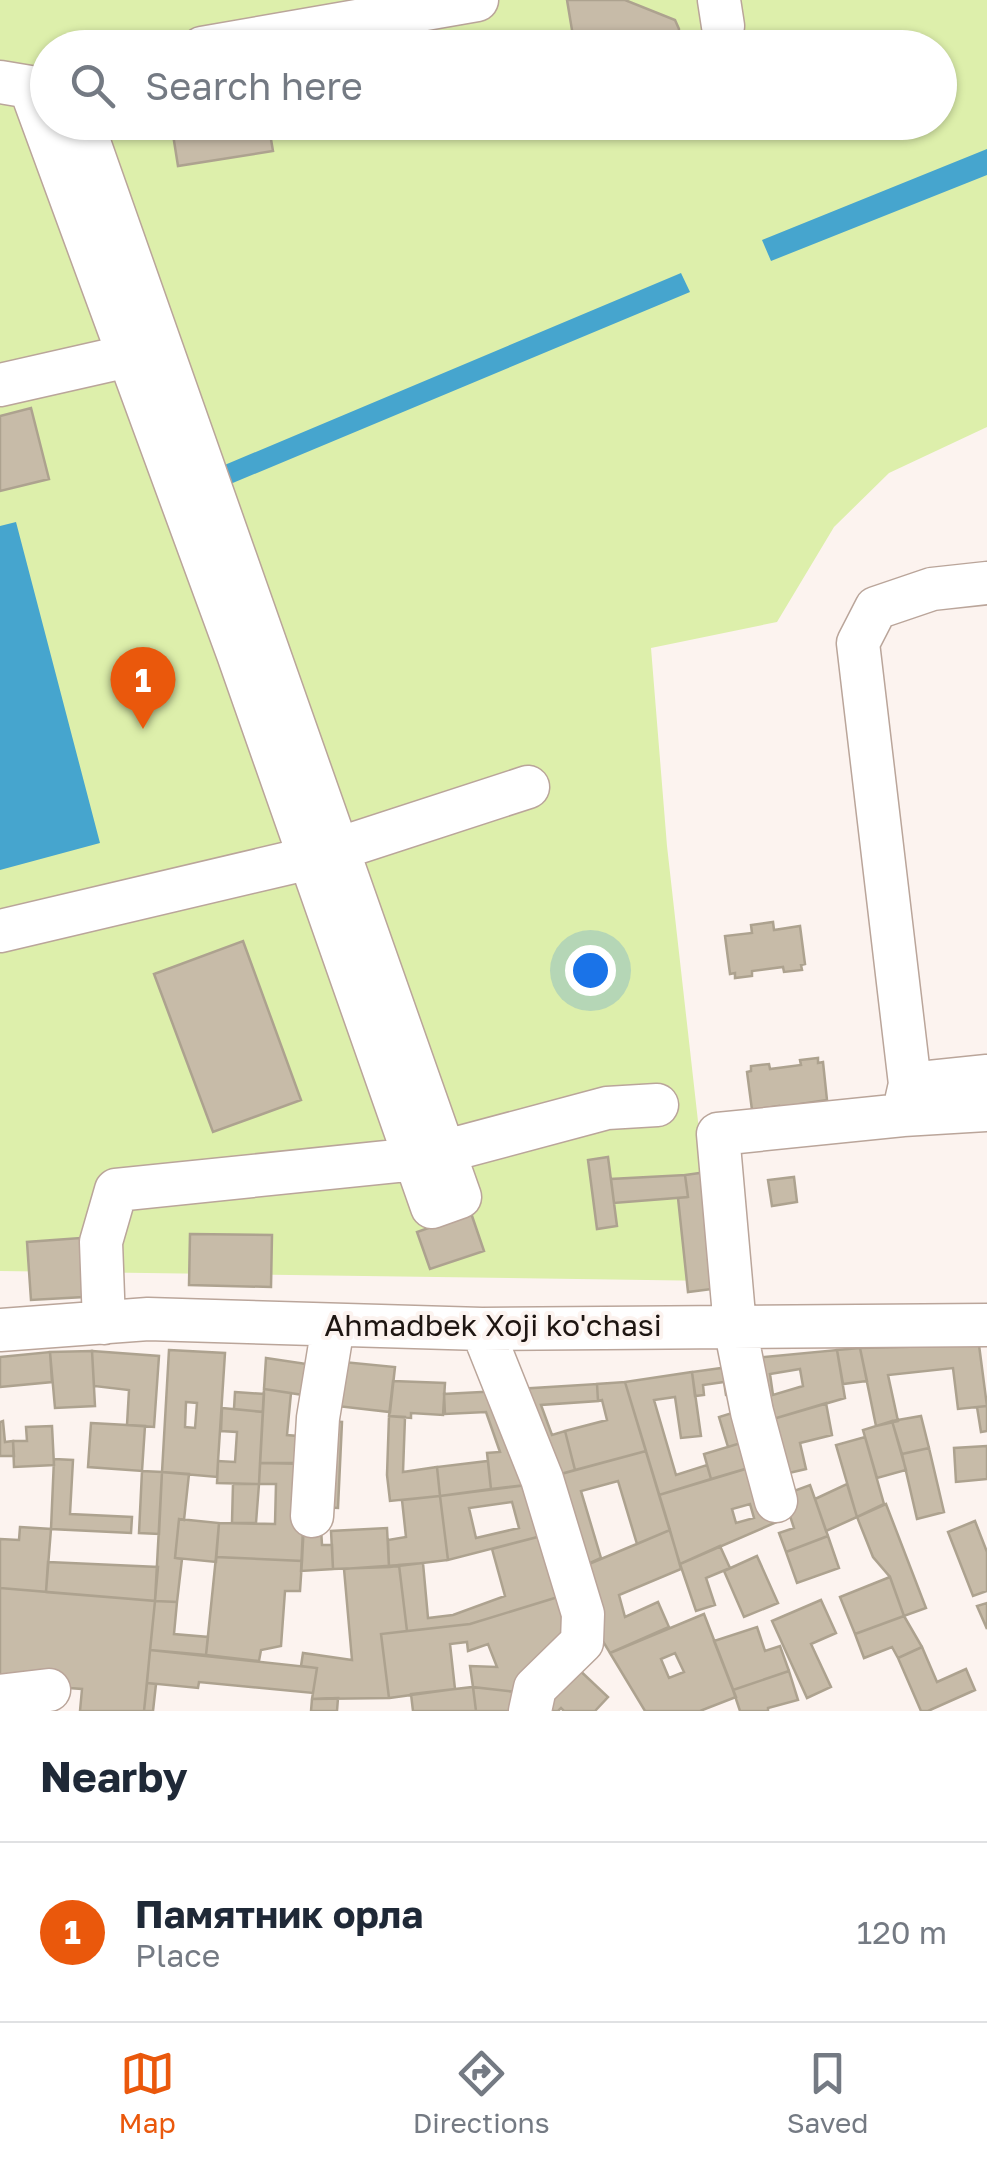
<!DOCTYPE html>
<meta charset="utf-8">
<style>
:root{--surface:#fff;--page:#f6f6f7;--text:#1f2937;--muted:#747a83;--line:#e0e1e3;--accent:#ea580c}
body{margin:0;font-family:"Golos Text",sans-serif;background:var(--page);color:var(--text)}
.you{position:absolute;left:590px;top:970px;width:35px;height:35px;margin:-25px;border:8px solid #fff;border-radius:50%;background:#1a73e8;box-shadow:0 0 0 15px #1a73e833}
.badge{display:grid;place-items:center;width:65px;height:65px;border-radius:50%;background:var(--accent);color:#fff;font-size:32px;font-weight:700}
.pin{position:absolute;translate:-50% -82px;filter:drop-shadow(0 2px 5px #0008)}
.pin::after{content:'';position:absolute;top:52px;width:35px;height:30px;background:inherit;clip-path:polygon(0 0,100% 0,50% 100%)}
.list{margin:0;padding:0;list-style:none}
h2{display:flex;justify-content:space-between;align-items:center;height:130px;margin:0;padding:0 40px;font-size:42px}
h2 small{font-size:32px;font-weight:400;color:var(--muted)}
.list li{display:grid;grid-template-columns:65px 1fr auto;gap:30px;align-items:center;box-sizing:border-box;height:180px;padding:0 40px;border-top:2px solid var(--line)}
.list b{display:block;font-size:38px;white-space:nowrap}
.list p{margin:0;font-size:32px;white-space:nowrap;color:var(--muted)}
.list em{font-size:32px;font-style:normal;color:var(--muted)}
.icon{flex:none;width:55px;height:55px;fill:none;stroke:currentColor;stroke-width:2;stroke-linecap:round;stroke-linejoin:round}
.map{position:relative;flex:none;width:987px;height:1711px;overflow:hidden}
.search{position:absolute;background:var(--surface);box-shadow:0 2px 8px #0004;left:30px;right:30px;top:30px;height:110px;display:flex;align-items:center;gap:25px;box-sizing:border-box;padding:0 35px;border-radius:55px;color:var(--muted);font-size:38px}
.sheet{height:310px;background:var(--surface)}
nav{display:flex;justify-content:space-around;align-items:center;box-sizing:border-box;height:140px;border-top:2px solid var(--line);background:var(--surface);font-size:28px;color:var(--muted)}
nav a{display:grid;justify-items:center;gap:5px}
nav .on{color:var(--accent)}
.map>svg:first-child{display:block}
.green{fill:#ddefab;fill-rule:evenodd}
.water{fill:#46a5ce}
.building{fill:#c7bba8;stroke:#ada28f;stroke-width:2.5;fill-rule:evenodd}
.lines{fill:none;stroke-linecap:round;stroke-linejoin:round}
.minor-casing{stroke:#baa59a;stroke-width:45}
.minor{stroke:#fff;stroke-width:42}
.labels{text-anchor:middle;stroke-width:8;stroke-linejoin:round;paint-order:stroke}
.street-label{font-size:30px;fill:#1d1511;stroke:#fcf3ef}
</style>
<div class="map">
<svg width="987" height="1711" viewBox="0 0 987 1711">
<rect width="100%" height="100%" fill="#fcf3ef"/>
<!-- green -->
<path class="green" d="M0 0H987V427L889 473 834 527 777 622 651 648 667 846 716 1281 0 1271ZM48 48H940V122H48Z"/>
<!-- water -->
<path class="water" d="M987 149V175L771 261 762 240Z
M681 273 690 292 216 490 208 472Z
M16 522 100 843 0 870V526Z"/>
<!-- building -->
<path class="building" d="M567 0H625L675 20 679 29 678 39 671 48H575Z
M171 122H268L273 151 178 166Z
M31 408 49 479 0 491V416Z
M773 922 774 930 800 926 805 964 801 965 802 970 784 972 783 967 752 971V976L735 978V973L730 974 725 936 752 933 751 925Z
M243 941 301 1100 213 1132 154 974Z
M818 1058V1063L823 1062 827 1100 800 1104 801 1111 780 1114 779 1106 752 1110 747 1072 751 1071V1066L769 1064 770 1069 801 1065 800 1060Z
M608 1157 617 1226 597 1229 588 1160Z
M707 1172 720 1288 688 1292 678 1198 688 1197 685 1175Z
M685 1175 688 1197 614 1203 611 1179Z
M794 1177 797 1202 772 1206 768 1180Z
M471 1213 484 1251 430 1269 417 1232Z
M190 1234 272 1235 271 1287 189 1285Z
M80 1238 84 1297 31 1300 27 1242Z
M979 1345 987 1406 958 1409 953 1368 888 1375 898 1421 876 1426 860 1348Z
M860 1348 867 1381 843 1384 837 1350Z
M169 1350 225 1353 217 1477 162 1472ZM186 1402 197 1403 195 1428 185 1427Z
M837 1350 845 1398 763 1422 745 1359ZM800 1369 803 1386 773 1395 770 1374Z
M92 1351 95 1406 55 1408 50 1352Z
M92 1351 159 1356 154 1427 127 1425 129 1390 94 1386Z
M50 1352 52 1382 0 1387V1357Z
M266 1358 320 1366 316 1397 264 1389Z
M333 1361 395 1367 390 1412 328 1405Z
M736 1366 740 1394 726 1395 724 1382 703 1385 704 1395 695 1396 692 1372Z
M692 1372 701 1436 681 1438 675 1397 654 1400 676 1475 707 1465 711 1479 659 1495 625 1382Z
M393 1381 445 1383 443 1415 411 1413V1418L389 1416Z
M625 1382 646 1451 575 1470 565 1431 607 1420 602 1400 598 1401 597 1384Z
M597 1384 598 1401 541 1405 552 1435 565 1431 575 1470 550 1477 518 1389Z
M264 1389 291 1393 287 1435 309 1437V1463H260Z
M500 1391 535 1484 491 1489 487 1453 500 1452 486 1412 445 1414 444 1394Z
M235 1392 264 1394 263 1412 234 1409Z
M826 1403 832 1435 800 1443 806 1469 776 1476 763 1422Z
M987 1406V1431L981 1432 977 1407Z
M222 1408 263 1412 259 1484 217 1483 218 1461 235 1462 237 1432 221 1431Z
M745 1409 754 1439 728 1447 719 1417Z
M389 1416 405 1417 403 1472 437 1467 440 1496 390 1501 387 1475Z
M921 1416 929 1448 902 1454 892 1421Z
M3 1421 5 1442 13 1441 14 1456H0V1422Z
M325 1421 342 1422 338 1508 321 1507Z
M892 1421 906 1470 877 1478 863 1430Z
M91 1423 145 1426 142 1471 88 1467Z
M52 1426 54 1465 14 1467 13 1441H27L26 1427Z
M865 1437 884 1504 857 1517 836 1445Z
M754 1439 762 1464 711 1479 704 1454Z
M987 1446V1479L956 1482 954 1448Z
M929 1448 944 1512 917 1519 902 1454Z
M646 1451 670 1530 637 1544 618 1481 581 1491 601 1558 577 1569 550 1477Z
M54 1459 73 1460 70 1514 132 1517 131 1533 51 1529Z
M488 1461 491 1489 440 1496 437 1467Z
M260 1463 307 1464 302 1561 216 1557 219 1523 275 1524 276 1484H259Z
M762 1464 779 1521 680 1564 659 1495ZM750 1504 754 1518 736 1523 732 1509Z
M142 1471 162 1472 159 1534 139 1533Z
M162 1472 189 1474 184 1520 179 1519 175 1558 182 1559 177 1602 155 1601Z
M233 1484H259L256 1523H232Z
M535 1484 553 1533 448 1560 440 1496ZM512 1502 519 1528 476 1538 469 1508Z
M847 1484 857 1517 826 1531 815 1499Z
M810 1485 828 1536 786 1552 779 1533 794 1528 783 1495Z
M440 1496 448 1560 389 1567 388 1540 406 1537 402 1500Z
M886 1504 926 1608 904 1616 890 1577 873 1557 857 1517Z
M179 1519 219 1523 216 1562 175 1558Z
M975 1521 987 1552V1591L973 1596 948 1532Z
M20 1527 51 1529 46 1592 0 1588V1539L19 1540Z
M321 1528 322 1545H332L333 1569 301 1571 303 1529Z
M387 1528 389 1567 333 1569 331 1531Z
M670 1530 681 1569 619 1595 625 1617 658 1602 669 1627 610 1653 596 1630 577 1569Z
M553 1533 571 1593 470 1624 407 1631 399 1565 423 1563 428 1618 453 1615 505 1596 492 1549Z
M828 1536 839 1568 797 1583 786 1552Z
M720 1546 730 1568 706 1578 715 1605 696 1611 680 1564Z
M757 1556 778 1603 744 1617 724 1571Z
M216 1557 302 1561 300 1591H285L281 1646 261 1650 259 1661 206 1655Z
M48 1562 158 1567 155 1601 46 1592Z
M399 1565 407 1631 381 1634 389 1698 312 1699 317 1668 301 1666 303 1653 352 1660 344 1569Z
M890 1577 904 1616 855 1634 840 1597Z
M0 1588 155 1601 144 1711H80L82 1689 0 1683Z
M571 1593 560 1643 524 1693 473 1687 470 1666 497 1667 488 1644 468 1651 467 1642 450 1644 455 1689 389 1698 381 1634 470 1624Z
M821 1600 836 1633 811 1644 831 1687 807 1698 772 1621Z
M155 1601 177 1602 174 1634 208 1637 206 1655 150 1650Z
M987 1603V1629L977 1606Z
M704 1614 736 1697 700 1711H645L610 1653ZM675 1653 684 1672 669 1678 661 1659Z
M904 1616 922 1647 898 1658 892 1647 864 1658 855 1634Z
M757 1627 765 1651 780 1646 789 1671 733 1690 714 1641Z
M922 1647 937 1682 966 1669 975 1690 928 1711H921L898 1658Z
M150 1650 317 1668 313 1693 199 1682 198 1688 147 1683Z
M573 1664 608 1697 595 1711H564L561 1708 558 1711H540Z
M789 1671 798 1700 768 1708V1711H740L733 1690Z
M147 1683 156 1684 153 1711H144Z
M473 1687 476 1711H413L411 1694Z
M473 1687 524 1693 522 1711H476Z
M338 1698 337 1711H311L312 1699Z"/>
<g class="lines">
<!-- minor casing -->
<g class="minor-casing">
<path id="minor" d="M719 0 723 26
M202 48 477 0
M0 82 30 87 238 654 432 1207 460 1197 82 122
M0 385 128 356
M987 583 932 589 876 608 858 643 910 1084 987 1076
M0 931 310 858 528 787
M903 1115 987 1110
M104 1323 101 1242 116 1190 416 1159 607 1108 657 1105
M482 1329 542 1479 583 1614 582 1642 535 1688 530 1711
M0 1330 148 1319 482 1329 987 1325
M776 1501 752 1412 735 1327 718 1134 903 1115 910 1084
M312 1516 318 1418 333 1326
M0 1696 49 1690"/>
</g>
<!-- minor -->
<use href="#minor" class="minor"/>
</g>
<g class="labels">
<!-- street labels -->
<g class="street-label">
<text x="493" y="1336">Ahmadbek Xoji ko'chasi</text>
</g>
</g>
</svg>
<div class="you"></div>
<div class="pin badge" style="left:143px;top:729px">1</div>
<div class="search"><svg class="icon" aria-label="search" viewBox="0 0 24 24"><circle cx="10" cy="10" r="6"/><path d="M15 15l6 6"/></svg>Search here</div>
</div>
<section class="sheet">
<h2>Nearby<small></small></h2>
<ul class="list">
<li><span class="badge">1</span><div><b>Памятник орла</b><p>Place</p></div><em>120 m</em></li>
</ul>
</section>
<nav>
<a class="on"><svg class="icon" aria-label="map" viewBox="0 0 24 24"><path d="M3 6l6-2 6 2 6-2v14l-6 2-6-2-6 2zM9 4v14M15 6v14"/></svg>Map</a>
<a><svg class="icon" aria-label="directions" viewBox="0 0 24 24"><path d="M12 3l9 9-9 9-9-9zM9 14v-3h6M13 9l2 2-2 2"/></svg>Directions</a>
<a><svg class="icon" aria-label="saved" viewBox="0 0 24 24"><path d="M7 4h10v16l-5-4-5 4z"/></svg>Saved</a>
</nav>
